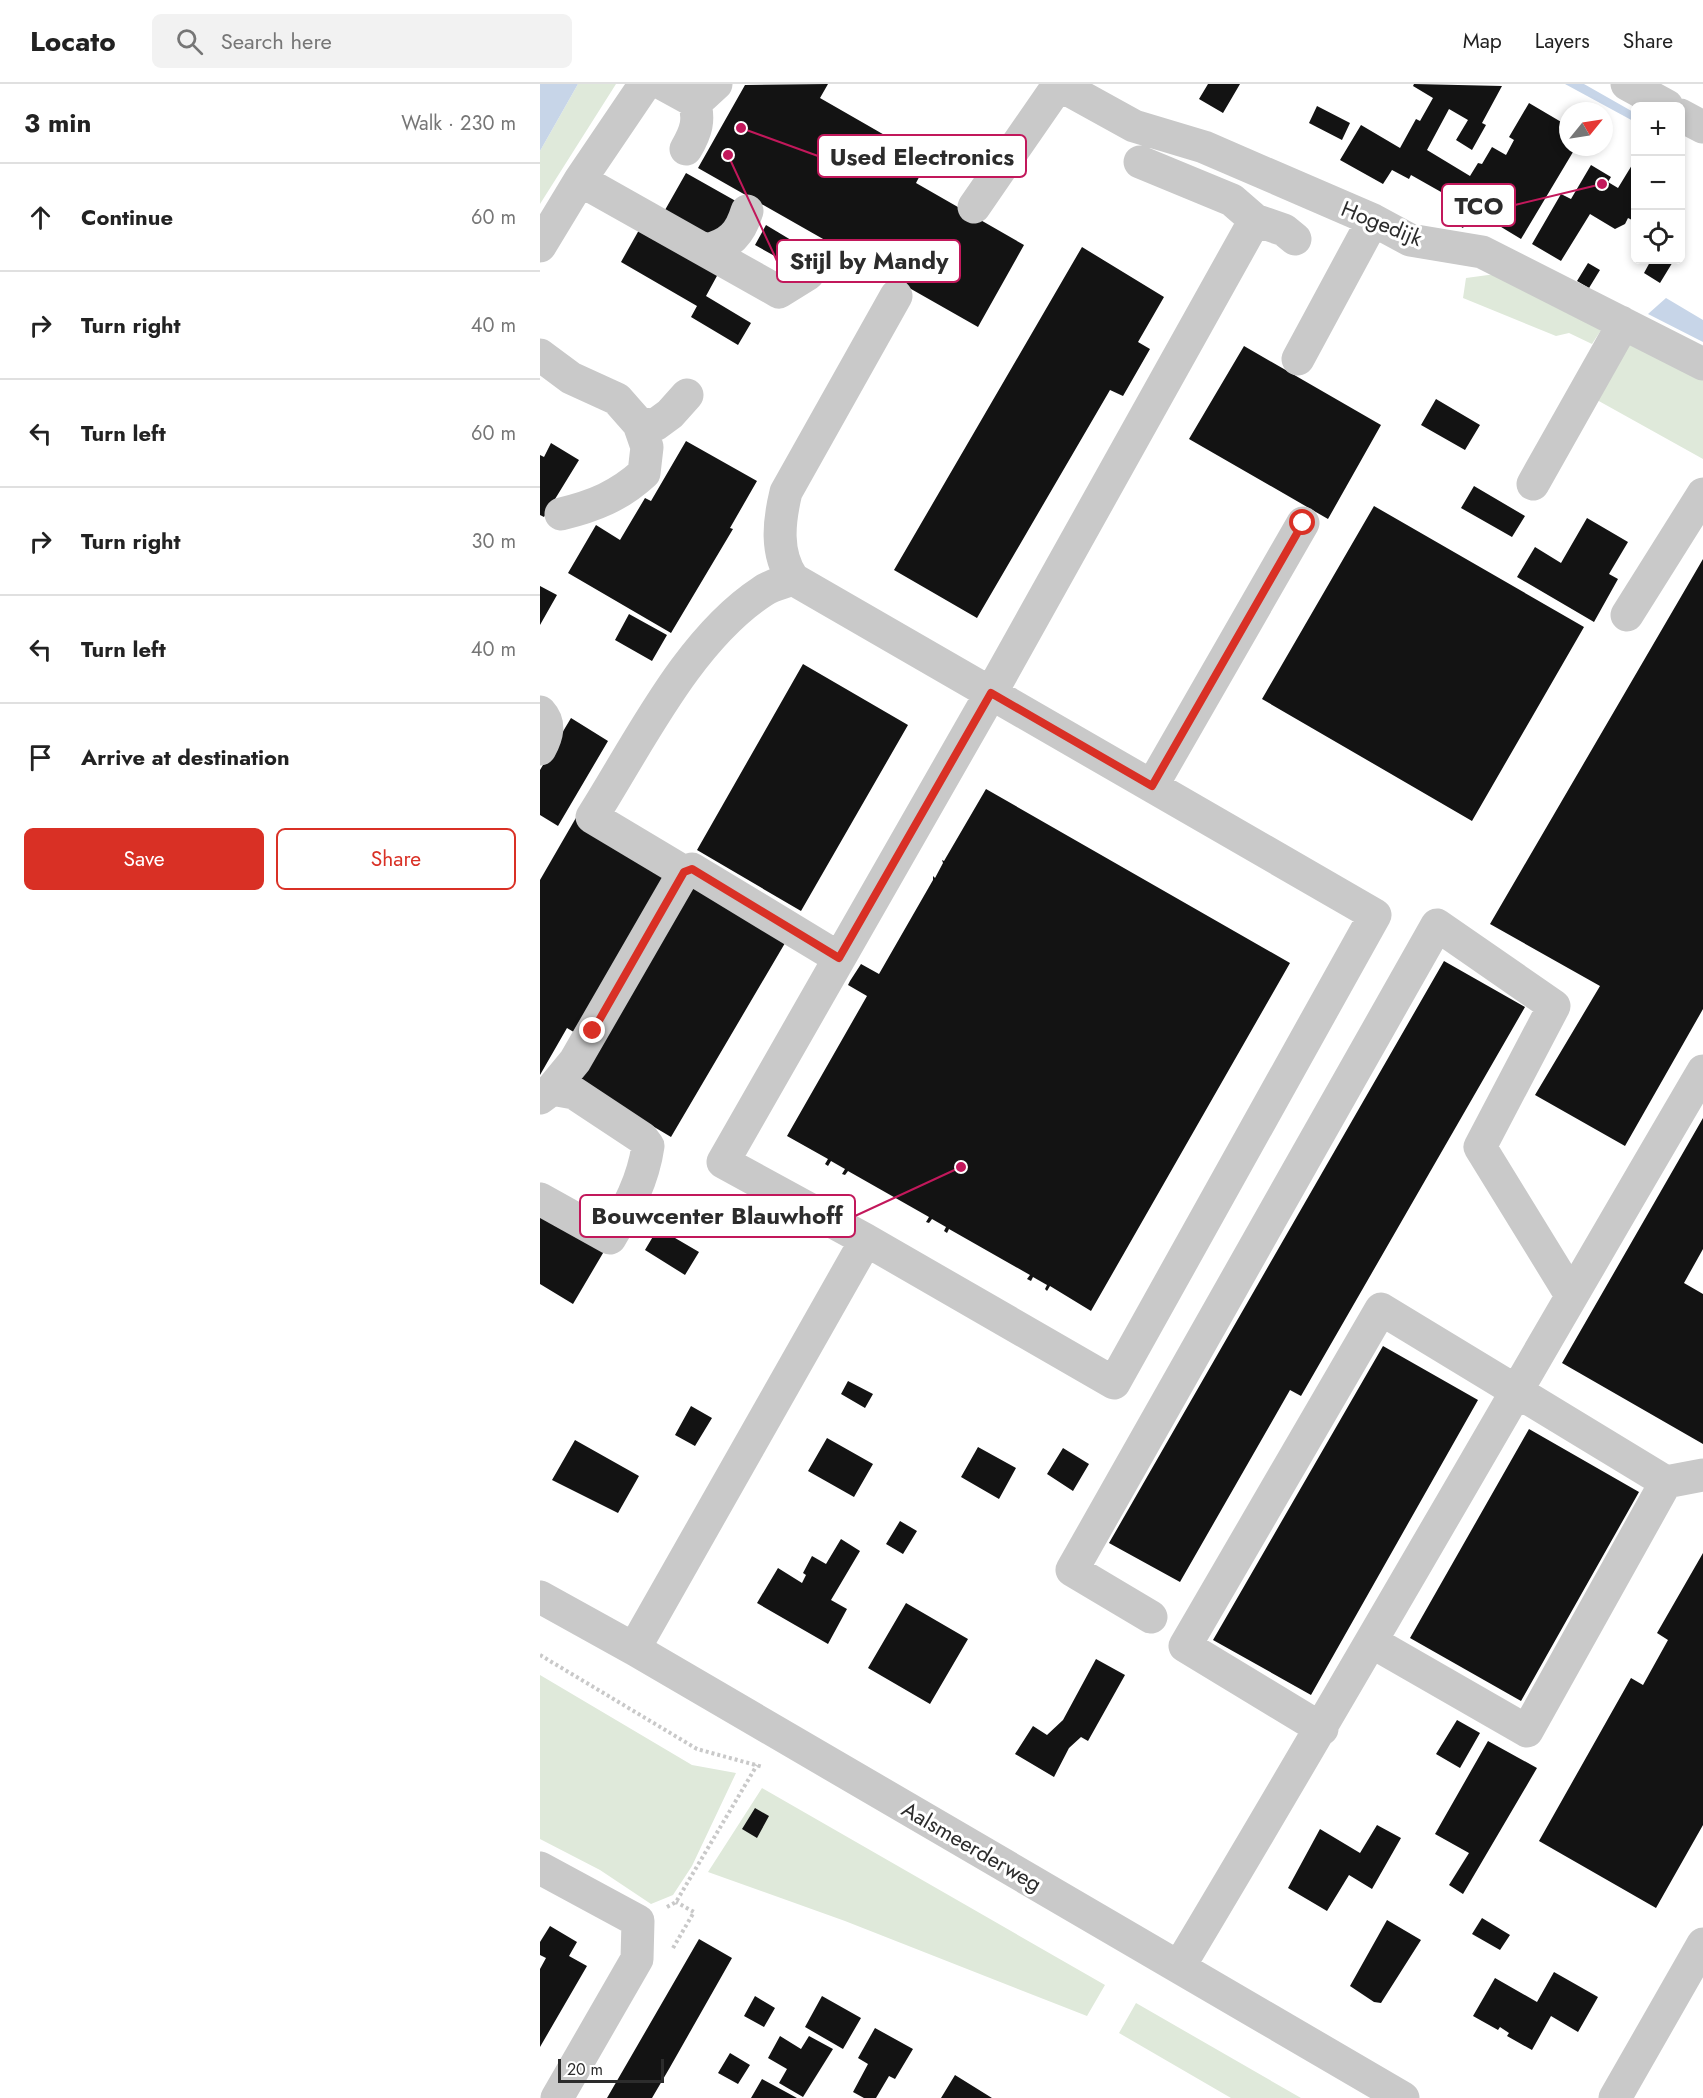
<!DOCTYPE html>
<meta charset="utf-8">
<style>
:root{--surface:#fff;--page:#f2f2f2;--text:#222;--muted:#767676;--line:#e0e0e0;--accent:#d93025}
body{margin:0;font-family:Jost,sans-serif;background:var(--page);color:var(--text)}
.controls{position:absolute;right:18px;top:18px;display:grid;overflow:hidden;border-radius:9px;box-shadow:0 3px 9px #0003}
.controls button{width:54px;height:54px;display:grid;place-items:center;padding:0;border:0;border-bottom:2px solid var(--line);background:var(--surface);color:var(--text);font:30px sans-serif}
.compass{position:absolute;left:1019px;top:18px;width:54px;height:54px;border-radius:50%;background:var(--surface);box-shadow:0 3px 9px #0003;rotate:60deg}
.scale{position:absolute;left:18px;bottom:15px;width:106px;box-sizing:border-box;padding-left:6px;border:3px solid #2c2c2c;border-top:0;font-size:16px;line-height:21px;white-space:nowrap;color:#2c2c2c;-webkit-text-stroke:4px #fff;paint-order:stroke}
.stop{position:absolute;width:18px;height:18px;margin:-14px;border:4px solid #d93025;border-radius:50%;background:#fff}
.stop.end{background:#d93025;border-color:#fff;box-shadow:0 2px 6px #0008}
.list{margin:0;padding:0;list-style:none}
h2{display:flex;justify-content:space-between;align-items:center;height:78px;margin:0;padding:0 24px;font-size:26px}
h2 small{font-size:20px;font-weight:400;color:var(--muted)}
.list li{display:grid;grid-template-columns:39px 1fr auto;gap:18px;align-items:center;box-sizing:border-box;height:108px;padding:0 24px;border-top:2px solid var(--line)}
.list b{display:block;font-size:22px;white-space:nowrap}
.list em{font-size:20px;font-style:normal;color:var(--muted)}
.actions{display:flex;gap:12px;padding:18px 24px}
.actions a{flex:1;padding:14px 0;border:2px solid var(--accent);border-radius:9px;text-align:center;font-size:21px;color:var(--accent)}
.actions .main{background:var(--accent);color:#fff}
.icon{flex:none;width:33px;height:33px;fill:none;stroke:currentColor;stroke-width:2;stroke-linecap:round;stroke-linejoin:round}
.map{position:relative;flex:none;width:1163px;height:2014px;overflow:hidden}
header{display:flex;align-items:center;gap:36px;box-sizing:border-box;height:84px;padding:0 30px;background:var(--surface);border-bottom:2px solid var(--line)}
header strong{font-size:28px}
nav{display:flex;gap:33px;margin-inline-start:auto;font-size:21px}
.search{width:420px;height:54px;background:var(--page);display:flex;align-items:center;gap:15px;box-sizing:border-box;padding:0 21px;border-radius:9px;color:var(--muted);font-size:22px}
main{display:flex}
aside{flex:1;background:var(--surface)}
.map>svg:first-child{display:block}
.green{fill:#dfe9da}
.water{fill:#c7d5e8}
.building{fill:#131313}
.lines{fill:none;stroke-linecap:round;stroke-linejoin:round}
.path{stroke:#c9c9c9;stroke-width:4;stroke-dasharray:3 3;stroke-linecap:butt}
.minor{stroke:#c9c9c9;stroke-width:33}
.route{stroke:#d93025;stroke-width:8}
.labels{text-anchor:middle;stroke-width:6;stroke-linejoin:round;paint-order:stroke}
.street-label{font-size:22px;fill:#2c2c2c;stroke:#fff}
.leader{fill:none;stroke:#c2185b;stroke-width:2}
.callout-dot{fill:#c2185b;stroke:#fff;stroke-width:2}
.callout{fill:#fff;stroke:#c2185b;stroke-width:2}
.callout-label{font-size:24px;text-anchor:middle;font-weight:bold;fill:#2c2c2c}
</style>
<header>
<strong>Locato</strong>
<div class="search"><svg class="icon" aria-label="search" viewBox="0 0 24 24"><circle cx="10" cy="10" r="6"/><path d="M15 15l6 6"/></svg>Search here</div>
<nav><a>Map</a><a>Layers</a><a>Share</a></nav>
</header>
<main>
<aside>
<h2>3 min<small>Walk · 230 m</small></h2>
<ul class="list">
<li><svg class="icon" aria-label="ahead" viewBox="0 0 24 24"><path d="M12 20V5M6 11l6-6 6 6"/></svg><div><b>Continue</b></div><em>60 m</em></li>
<li><svg class="icon" aria-label="right" viewBox="0 0 24 24"><path d="M7 20v-9h11M14 6l5 5-5 5"/></svg><div><b>Turn right</b></div><em>40 m</em></li>
<li><svg class="icon" aria-label="left" viewBox="0 0 24 24"><path d="M17 20v-9H6M10 6l-5 5 5 5"/></svg><div><b>Turn left</b></div><em>60 m</em></li>
<li><svg class="icon" aria-label="right" viewBox="0 0 24 24"><path d="M7 20v-9h11M14 6l5 5-5 5"/></svg><div><b>Turn right</b></div><em>30 m</em></li>
<li><svg class="icon" aria-label="left" viewBox="0 0 24 24"><path d="M17 20v-9H6M10 6l-5 5 5 5"/></svg><div><b>Turn left</b></div><em>40 m</em></li>
<li><svg class="icon" aria-label="arrive" viewBox="0 0 24 24"><path d="M6 21V4h12l-3 4 3 4H6"/></svg><div><b>Arrive at destination</b></div></li>
</ul>
<div class="actions"><a class="main">Save</a><a>Share</a></div>
</aside>
<div class="map">
<svg width="1163" height="2014" viewBox="0 0 1163 2014">
<rect width="100%" height="100%" fill="#fff"/>
<!-- green -->
<path class="green" d="M38 0H76L0 120V67Z
M963 189 1065 240 1052 260 1029 249 1016 252 923 214 926 194Z
M1090 260 1163 293V375L1057 316Z
M0 1591 152 1681 196 1689 152 1782 133 1811 111 1820 60 1786 0 1755Z
M222 1704 565 1901 547 1932 305 1837 168 1788Z
M596 1919 761 2014H691L579 1949Z"/>
<!-- water -->
<path class="water" d="M0 0H38L0 67Z
M1025 0H1044L1095 29V38Z
M1126 214 1163 236V258L1108 230Z"/>
<!-- building -->
<path class="building" d="M288 0 280 14 388 76 376 99 484 161 438 243 158 84 205 1Z
M668 0H700L683 29 659 15Z
M874 0 962 2 942 39 946 41 932 66 916 56 928 36 909 25 887 66 930 92 938 79 942 80 952 63 966 71 974 56 969 53 989 19 1028 42V63H1036L981 155 933 126 923 144 906 134 917 117 871 91 869 95 852 86 843 100 800 76 821 41 860 64 876 35 880 37 893 14 873 2Z
M777 22 810 39 802 56 769 39Z
M1051 81 1071 93 1068 98 1078 104 1092 81 1096 84V138L1088 134 1085 140 1075 145 1050 130 1021 177 992 160 1021 110 1031 115Z
M146 89 201 120 179 157 125 126Z
M226 141 251 156 240 175 215 161Z
M99 146 178 190 166 212 211 239 198 261 151 233 157 222 81 178Z
M542 163 624 213 598 258 610 265 583 312 570 306 437 534 354 486Z
M1104 176H1134L1120 199 1104 189 1110 178Z
M1048 179 1060 186 1049 204 1037 197Z
M704 262 841 341 788 435 649 355Z
M896 315 940 341 925 366 881 341Z
M146 357 217 397 190 444 193 445 131 549 28 489 56 441 80 456 105 414 111 417Z
M11 359 39 376 4 433 0 431V371L4 373Z
M934 402 985 432 972 453 921 424Z
M834 422 1044 543 932 737 722 615Z
M1047 434 1088 458 1069 490 1078 495 1054 538 977 493 995 463 1021 479Z
M1163 475V925L1085 1062 995 1011 1060 902 950 840Z
M0 502 17 511 0 541Z
M89 530 127 551 112 577 75 556Z
M263 580 368 641 261 827 157 766Z
M31 634 68 657 18 742 0 731V686Z
M446 705 750 879 551 1227 510 1202 507 1207 505 1205 507 1201 493 1193 491 1197 487 1195 490 1191 409 1145 407 1149 404 1147 406 1143 392 1135 389 1139 386 1138 389 1133 308 1087 305 1091 302 1090 305 1085 291 1077 288 1082 285 1080 288 1075 247 1052 327 912 308 901 310 897 321 880 339 890 393 796V792L395 794 403 779 402 776 404 777Z
M37 732 136 790 42 953 27 944 0 991V796Z
M149 796 248 854 131 1053 34 995Z
M904 877 985 923 761 1312 750 1306 640 1498 569 1459Z
M1163 1034V1165L1144 1199 1163 1210V1360L1022 1279Z
M0 1125 66 1164 33 1220 0 1200Z
M118 1144 159 1168 145 1191 105 1166Z
M843 1262 938 1316 771 1611 673 1556Z
M308 1297 333 1310 325 1324 301 1310Z
M151 1322 172 1334 155 1362 135 1351Z
M989 1345 1099 1408 981 1617 870 1554Z
M287 1354 333 1380 314 1413 268 1387Z
M35 1356 99 1392 78 1429 12 1396Z
M438 1363 476 1384 459 1415 421 1393Z
M523 1364 549 1380 533 1407 507 1390Z
M360 1437 377 1447 363 1470 346 1460Z
M301 1455 320 1467 291 1516 307 1525 288 1560 217 1519 238 1484 262 1499 266 1491 263 1489 272 1472 286 1480Z
M1163 1469V1741L1116 1824 999 1757 1091 1594 1103 1601 1128 1556 1117 1549Z
M366 1519 428 1555 390 1620 328 1584Z
M556 1575 585 1591 548 1657 541 1653 529 1664 514 1693 475 1670 493 1642 507 1651 523 1636Z
M917 1636 940 1649 920 1684 896 1670Z
M948 1657 997 1684 923 1810 909 1801 929 1769 895 1750Z
M215 1724 229 1732 217 1754 202 1745Z
M837 1741 861 1754 832 1805 809 1791 787 1827 748 1804 780 1745 820 1769Z
M942 1834 970 1851 960 1866 932 1850Z
M847 1836 881 1856 841 1919 834 1918 810 1902Z
M10 1842 37 1858 29 1872 47 1882 0 1963V1885L6 1874 0 1871V1858Z
M159 1855 192 1874 129 1985 112 2014H67Z
M1014 1888 1058 1913 1038 1948 1011 1932 992 1966 967 1952 969 1949 960 1943 958 1946 933 1932 955 1894 997 1918Z
M215 1912 235 1924 224 1943 204 1932Z
M282 1912 321 1934 303 1965 265 1943Z
M335 1944 373 1965 355 1995 349 1992 336 2014H324L313 2008 328 1980 318 1974Z
M240 1952 261 1965 269 1952 293 1965 263 2013 239 1999 247 1985 228 1974Z
M190 1969 210 1981 198 2000 178 1989Z
M415 1991 452 2014H401Z
M222 1995 257 2014H211Z"/>
<g class="lines">
<!-- path -->
<path class="path" d="M0 1571 157 1665 223 1683
M127 1823 136 1818 217 1681
M133 1864 154 1828 136 1818"/>
<!-- minor -->
<path class="minor" d="M123 0 154 17 163 12 176 0
M518 0 594 42 664 63 833 136 870 156 942 168 1163 280
M1087 0 1127 22
M1140 31 1163 43
M146 65C156 48 160 36 154 17
M600 78 692 116 715 136 744 146 755 155
M40 96 239 208 268 190 279 171
M434 123 519 0
M0 162 40 96 105 0
M167 166C190 160 200 150 207 127
M0 271 31 294 77 315 99 340 107 363 104 389C79 412 54 422 21 430
M758 275 833 136
M99 340 115 341 130 330 147 311
M993 400 1077 251 1081 238
M1087 531 1163 410
M0 628C11 640 7 652 0 665
M612 702 763 439
M144 788 152 785 299 874
M12 1005 35 977 144 788 52 733C99 659 148 556 223 507 231 501 243 499 253 495
M0 1014 12 1005 34 1009 102 1054 108 1062C103 1097 88 1124 70 1154L0 1115
M326 1156 183 1078 451 609 715 136
M1126 1398 1163 1391
M0 1513 94 1565 863 2014
M611 1533 532 1486 897 841 1014 922 940 1063 1031 1211
M94 1565 326 1156 574 1299 835 831 253 495C235 469 239 437 246 408L356 212
M782 1645 645 1562 841 1225 1126 1398 987 1647 832 1558
M0 1784 98 1837 97 1875 17 2014
M639 1883C817 1586 988 1285 1163 987
M1075 2014 1163 1860"/>
</g>
<g class="lines">
<!-- route -->
<path class="route" d="M53 947 144 788 152 785 299 874 451 609 612 702 763 439"/>
</g>
<g class="labels">
<!-- street labels -->
<g class="street-label">
<text transform="translate(842 139) rotate(22)" y="8">Hogedijk</text>
<text transform="translate(432 1762) rotate(30)" y="8">Aalsmeerderweg</text>
</g>
</g>
<!-- callouts -->
<path class="leader" d="M201 44L278 72M1062 100L975 121M188 71L237 177M421 1083L315 1132"/>
<g class="callout-dot">
<circle cx="201" cy="44" r="6"/>
<circle cx="1062" cy="100" r="6"/>
<circle cx="188" cy="71" r="6"/>
<circle cx="421" cy="1083" r="6"/>
</g>
<g class="callout">
<rect x="278" y="51" width="208" height="42" rx="6"/>
<rect x="902" y="100" width="73" height="42" rx="6"/>
<rect x="237" y="156" width="183" height="42" rx="6"/>
<rect x="40" y="1111" width="275" height="42" rx="6"/>
</g>
<g class="callout-label">
<text x="382" y="81">Used Electronics</text>
<text x="939" y="130">TCO</text>
<text x="329" y="185">Stijl by Mandy</text>
<text x="177" y="1140">Bouwcenter Blauwhoff</text>
</g>
</svg>
<div class="controls">
<button>+</button>
<button>−</button>
<button><svg class="icon" aria-label="locate" viewBox="0 0 24 24"><circle cx="12" cy="12" r="6"/><path d="M12 2v4M12 18v4M2 12h4M18 12h4"/></svg></button>
</div>
<svg class="compass" viewBox="-18 -18 36 36"><path d="M0-13l5 13h-10z" fill="#e53935"/><path d="M0 13l5-13h-10z" fill="#767676"/></svg>
<div class="scale">20 m</div>
<div class="stop" style="left:763px;top:439px"></div>
<div class="stop end" style="left:53px;top:947px"></div>
</div>
</main>
